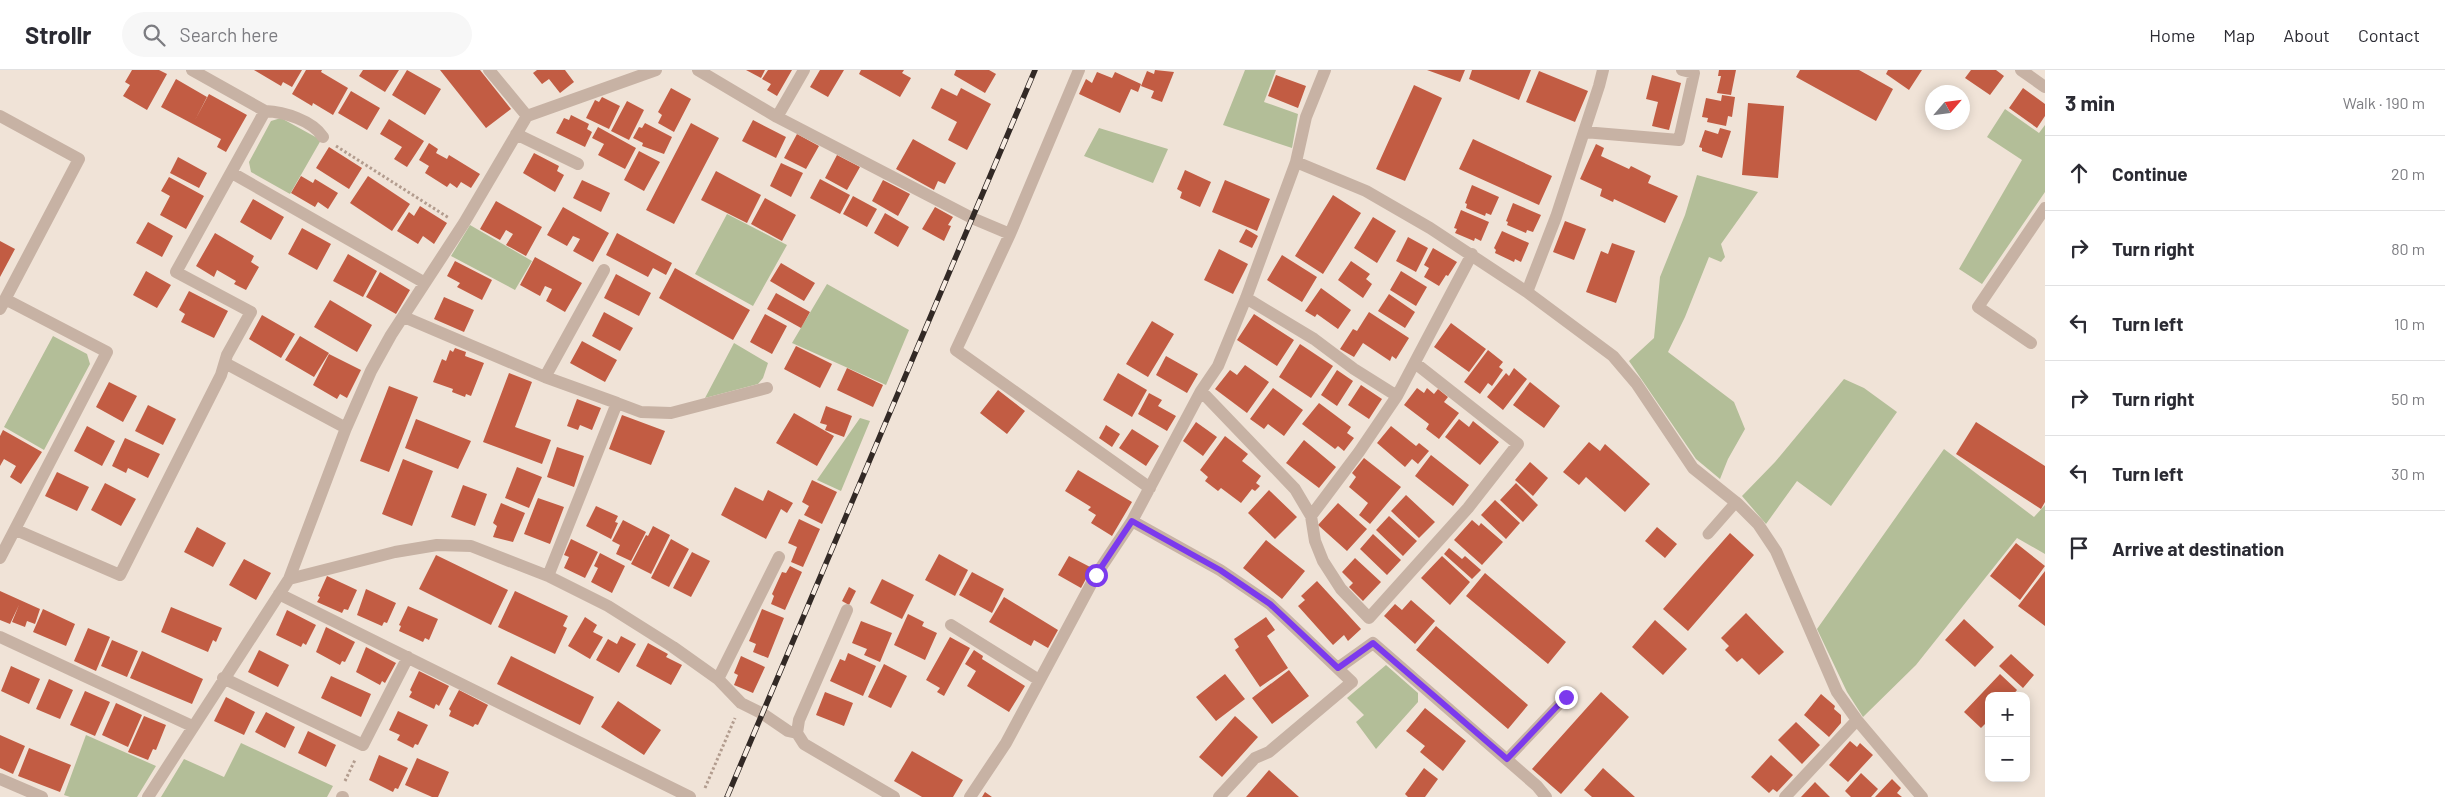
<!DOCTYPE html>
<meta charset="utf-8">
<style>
:root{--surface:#fff;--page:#f7f7f7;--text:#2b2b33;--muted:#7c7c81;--line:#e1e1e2}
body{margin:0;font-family:Barlow,sans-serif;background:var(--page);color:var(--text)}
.controls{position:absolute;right:15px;bottom:15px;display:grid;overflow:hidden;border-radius:10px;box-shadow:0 2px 12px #0003}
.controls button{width:45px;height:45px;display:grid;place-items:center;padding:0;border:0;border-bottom:1px solid var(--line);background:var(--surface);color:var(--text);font:25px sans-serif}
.compass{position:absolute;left:1925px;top:15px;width:45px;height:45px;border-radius:50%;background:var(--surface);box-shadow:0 2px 12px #0003;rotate:62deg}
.stop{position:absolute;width:15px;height:15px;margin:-11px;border:4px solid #7c3aed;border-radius:50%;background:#fff}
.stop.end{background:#7c3aed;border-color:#fff;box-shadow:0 1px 5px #0008}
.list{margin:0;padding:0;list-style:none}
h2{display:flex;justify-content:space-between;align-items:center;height:65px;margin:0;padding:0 20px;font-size:21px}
h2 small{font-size:16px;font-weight:400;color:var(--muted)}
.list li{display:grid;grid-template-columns:32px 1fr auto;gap:15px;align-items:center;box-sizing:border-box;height:75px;padding:0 20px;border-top:1px solid var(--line)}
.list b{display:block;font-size:19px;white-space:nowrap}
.list em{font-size:16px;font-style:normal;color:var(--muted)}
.icon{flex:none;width:28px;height:28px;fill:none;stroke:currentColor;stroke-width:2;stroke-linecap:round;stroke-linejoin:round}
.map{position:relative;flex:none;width:2045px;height:727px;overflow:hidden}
header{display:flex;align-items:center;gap:30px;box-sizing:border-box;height:70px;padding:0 25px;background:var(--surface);border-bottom:1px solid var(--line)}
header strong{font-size:24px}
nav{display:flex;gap:28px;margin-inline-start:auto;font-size:18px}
.search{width:350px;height:45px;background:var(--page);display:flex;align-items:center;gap:12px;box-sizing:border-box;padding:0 18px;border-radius:28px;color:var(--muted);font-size:19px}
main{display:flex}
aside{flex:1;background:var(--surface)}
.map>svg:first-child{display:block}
.green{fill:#b3be98}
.building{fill:#c25c43}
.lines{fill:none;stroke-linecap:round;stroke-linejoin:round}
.path{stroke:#b29c8e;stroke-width:3;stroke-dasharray:2.5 2.5;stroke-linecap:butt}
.lane{stroke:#c7b2a4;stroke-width:11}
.street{stroke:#c7b2a4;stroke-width:12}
.rail-casing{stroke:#322925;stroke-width:5.5}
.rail{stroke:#f8ede3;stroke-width:4;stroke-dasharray:11;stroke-linecap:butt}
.route{stroke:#7c3aed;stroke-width:6}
</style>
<header>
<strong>Strollr</strong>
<div class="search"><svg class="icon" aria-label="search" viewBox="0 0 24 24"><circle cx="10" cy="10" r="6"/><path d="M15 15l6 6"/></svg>Search here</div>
<nav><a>Home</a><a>Map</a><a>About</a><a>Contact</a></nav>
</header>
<main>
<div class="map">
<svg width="2045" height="727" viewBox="0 0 2045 727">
<rect width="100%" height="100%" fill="#f0e3d7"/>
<!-- green -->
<path class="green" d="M1245 0H1276L1264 32 1298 44 1292 78 1223 55Z
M2005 39 2039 63 2045 55V122L1982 214 1959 199 2022 90 1987 67Z
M281 48 321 70 290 124 251 102 249 92 271 51Z
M1099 58 1168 79 1153 113 1084 86Z
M1697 105 1758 122 1721 174 1725 187 1721 192 1709 187 1685 247 1668 282 1734 332 1745 359 1728 389 1720 409 1696 389 1629 291 1654 268 1660 207 1685 145Z
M727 144 787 175 753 236 695 204Z
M470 155 532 191 515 220 451 186Z
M827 214 909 260 886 315 792 273Z
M53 266 87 284 90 294 44 380 4 357Z
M734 273 768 293 763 308 758 314 705 328Z
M1844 309 1864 318 1897 342 1831 436 1797 411 1766 454 1742 426 1775 392Z
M860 348 870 351 841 421 817 410Z
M1944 379 2034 447 2045 435V484L2017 468 1916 595 1863 647 1847 622 1817 559Z
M1386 595 1418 623V632L1376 679 1356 652 1364 645 1347 628Z
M86 665 156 696 137 727H70L64 725Z
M241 673 322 711 333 716 327 727H161L184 689 224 707Z"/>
<!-- building -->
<path class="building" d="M132 0H159L167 4 147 40 123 26 130 15 125 12Z
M254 0H302L292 17 283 12 281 16Z
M306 0H322L321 2 348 18 333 45 313 33 312 36 292 24Z
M363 0H399L385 22 359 6Z
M407 0 441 19 425 45 392 25Z
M440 0H480L511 39 486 58Z
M537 0H565L574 12 560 23 549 9 542 14 533 3Z
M746 0H765L761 8Z
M768 0H792L777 26 767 20 771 14 762 9Z
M820 0H844L828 27 810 17Z
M861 0H904L902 3 911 8 900 27 859 4Z
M956 0H989L996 4 985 23 954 5Z
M1155 0 1174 2 1162 32 1151 28 1154 21 1141 16 1147 1 1154 4Z
M1427 0H1465L1460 12Z
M1472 0H1531L1519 30 1469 9Z
M1719 0H1736L1731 25 1717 23 1721 6H1718Z
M1800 0H1859L1893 19 1876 51 1796 7Z
M1888 0H1922L1909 20 1886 4Z
M1971 0H1996L2004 6 1990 25 1965 8Z
M1539 1 1588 21 1575 52 1526 32Z
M1097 2 1112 8 1115 2 1141 14 1138 22 1131 19 1120 43 1079 24 1086 9 1092 13Z
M1276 5 1306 16 1298 38 1268 26Z
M1652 5 1681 13 1669 60 1652 56 1658 32 1646 29Z
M176 9 207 27 195 50 209 24 247 45 226 82 217 77 221 69 161 37Z
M1414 15 1442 28 1405 111 1376 99Z
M671 18 691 29 674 62 658 53 662 45 658 42Z
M941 18 957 26 961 18 991 34 967 80 948 70 957 52 931 38Z
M2023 18 2045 34V46L2037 58 2009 38Z
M351 21 380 38 367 60 338 43Z
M1722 25 1735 27 1732 47 1728 46 1726 56 1707 52 1708 48 1702 47 1706 28 1721 31Z
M602 27 620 36 609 59 586 48 595 30 599 32Z
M627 31 644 40 629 70 611 61Z
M1748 33 1784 36 1778 108 1742 105Z
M571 45 589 54 587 59 592 62 585 77 556 63 564 48 569 50Z
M389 49 424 71 407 97 394 89 402 77 380 64Z
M753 50 786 67 776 88 742 71Z
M645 53 672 67 664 84 642 76 643 73 633 68 639 57 642 58Z
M691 53 719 68 674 154 646 140Z
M598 57 636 78 625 99 598 85 604 74 592 68Z
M1720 58 1731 61 1722 88 1702 81V78L1699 77 1705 60 1718 64Z
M797 64 819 76 806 99 784 88Z
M913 69 956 93 945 114 938 111 934 120 896 99Z
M1473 69 1552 106 1539 135 1459 99Z
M429 73 438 79 436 83 447 89 449 85 480 104 471 118 461 112 457 118 450 113 447 117 425 103 429 96 419 90Z
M1596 74 1604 78 1601 86 1629 99 1631 96 1651 106 1648 113 1678 126 1665 153 1614 129 1613 132 1600 126 1602 119 1580 109Z
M329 77 362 98 349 119 316 98Z
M639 81 660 92 644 121 624 110Z
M534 83 559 96 557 101 564 105 555 122 523 103Z
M837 85 860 97 847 120 825 108Z
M178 87 207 103 199 118 170 103Z
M781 93 803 103 791 127 770 116Z
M1185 100 1211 112 1200 137 1180 128 1182 122 1177 119Z
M716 101 761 125 747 153 701 130Z
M301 106 313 113 315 109 338 123 328 139 318 132 315 137 291 123Z
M368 106 410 134 392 161 350 133Z
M169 107 204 126 186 159 160 145 170 126 161 121Z
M820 109 850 125 840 144 810 128Z
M582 110 610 123 601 142 573 128Z
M883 110 910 124 898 146 872 131Z
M1225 110 1270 129 1257 161 1212 142Z
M1472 115 1499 127 1491 145 1486 143 1485 146 1466 138 1467 134 1465 133Z
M1333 125 1361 143 1323 204 1295 186Z
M853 126 877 139 867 157 843 144Z
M765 128 796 145 782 171 751 154Z
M253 129 284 147 271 170 240 152Z
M496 131 542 157 526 186 506 175 513 164 506 160 500 170 480 159Z
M1513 133 1541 145 1533 162 1527 160 1526 163 1507 155 1508 152 1506 151Z
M420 136 447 153 434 174 423 166 418 174 397 161 409 142 414 146Z
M563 137 609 163 593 192 573 181 580 169 573 166 567 176 547 165Z
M935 137 953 147 948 155 951 156 944 171 922 159Z
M1461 140 1489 152 1481 171 1475 168 1474 171 1455 163 1457 159 1454 158Z
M885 143 909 157 898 177 874 163Z
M1373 147 1396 161 1377 193 1354 178Z
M1565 151 1586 159 1574 190 1553 182Z
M148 152 173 166 162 187 136 173Z
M302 158 331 174 317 200 288 184Z
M1246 159 1258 166 1252 178 1239 172Z
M1502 161 1529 173 1521 192 1515 189 1514 192 1495 183 1496 180 1494 178Z
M215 163 254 186 251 192 259 197 246 220 234 214 236 211 217 200 214 207 196 196Z
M617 163 672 193 666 205 653 198 648 207 606 185Z
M1408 167 1428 178 1416 202 1396 191Z
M0 171 15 179 0 207Z
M1612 173 1635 181 1616 233 1586 222 1601 181 1608 184Z
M1433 178 1457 192 1448 206 1446 205 1439 216 1424 207 1429 198 1424 195Z
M1219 179 1248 194 1233 224 1204 210Z
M348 184 377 201 363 227 333 211Z
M1282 185 1317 207 1302 232 1267 210Z
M535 187 582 213 565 242 546 231 552 219 545 216 540 226 520 215Z
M455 191 492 210 482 230 457 217 460 213 447 206Z
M1351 191 1370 204 1366 209 1372 214 1363 228 1338 210Z
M781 193 815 213 804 231 770 211Z
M675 198 750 240 733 270 659 228Z
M146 201 171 215 157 238 133 225Z
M1401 201 1427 217 1416 236 1390 220Z
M380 202 410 220 396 244 366 227Z
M616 204 651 223 639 246 604 228Z
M1321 218 1351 240 1338 259 1317 244 1315 247 1305 241Z
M189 221 228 241 214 268 181 252 185 244 179 240Z
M776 223 810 242 801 258 767 239Z
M1389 224 1415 242 1405 258 1378 241Z
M444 227 474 240 464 262 434 249Z
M330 230 372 255 357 282 314 257Z
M604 242 633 258 620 281 592 266Z
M1369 242 1409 268 1396 289 1392 286 1390 291 1363 273 1354 287 1340 279 1353 259 1357 261Z
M765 244 787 256 772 284 750 272Z
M1254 244 1294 270 1277 296 1237 270Z
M262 245 295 264 281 288 249 269Z
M1152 251 1174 264 1148 307 1126 294Z
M1451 253 1486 279 1469 302 1434 277Z
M300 266 329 283 314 307 285 290Z
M582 271 617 290 605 312 570 293Z
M1300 274 1333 296 1311 328 1279 307Z
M796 276 832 294 820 318 784 299Z
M455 278 466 282 465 286 484 293 471 326 466 324 465 327 452 322 453 319 433 312 442 289 446 291 450 280 453 282Z
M1488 280 1503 292 1499 297 1503 300 1492 316 1488 313 1480 324 1464 312Z
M329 284 361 300 347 328 340 324 337 329 313 315Z
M1166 286 1198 304 1187 323 1156 305Z
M1245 295 1269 312 1247 343 1215 319 1230 300 1237 305Z
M847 298 883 315 873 337 837 320Z
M1514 298 1527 309 1503 340 1487 327 1506 303 1509 306Z
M1337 300 1353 311 1337 336 1321 325Z
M509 303 532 312 515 357 551 370 542 394 483 372Z
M1118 303 1147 320 1132 347 1103 330Z
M109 312 137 326 123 352 96 337Z
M1530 312 1560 336 1544 358 1513 335Z
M1361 315 1382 329 1369 349 1348 335Z
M389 316 418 327 389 402 360 391Z
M1273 318 1303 340 1284 366 1268 354 1264 359 1250 349Z
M1417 318 1424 323 1427 318 1434 324 1438 319 1448 327 1444 332 1459 343 1439 369 1426 359 1429 354 1404 335Z
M998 320 1025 341 1007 364 980 343Z
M1149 323 1162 330 1158 336 1176 346 1167 361 1138 344Z
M577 329 601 338 592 360 580 355 578 360 567 356Z
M1319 333 1351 357 1347 363 1354 368 1344 381 1338 376 1335 379 1302 354Z
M148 335 176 349 163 375 135 361Z
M826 336 852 346 844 367 825 360 827 355 820 353Z
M794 343 834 366 817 396 776 373Z
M622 345 665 361 651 395 609 379Z
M416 349 471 371 458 399 405 378Z
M1459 349 1469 357 1473 351 1499 372 1480 395 1445 367Z
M1196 352 1217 367 1203 386 1183 371Z
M1976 352 2045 396V432L2041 439 1956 384Z
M1106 355 1120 364 1112 377 1099 368Z
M87 356 115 371 102 396 74 381Z
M1391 356 1416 376 1419 373 1429 381 1418 394 1412 389 1405 397 1377 373Z
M1132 359 1159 376 1146 396 1119 378Z
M3 360 42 382 21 414 10 407 16 396 4 389 0 396V366Z
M1225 366 1248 384 1242 391 1261 406 1256 413 1260 416 1255 421 1252 419 1241 433 1221 418 1218 421 1205 411 1208 407 1200 400Z
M125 368 160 384 148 408 128 398 126 403 112 396Z
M1304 370 1336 397 1319 418 1286 393Z
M1589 372 1600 381 1605 374 1650 414 1625 442 1586 407 1579 415 1563 402Z
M557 377 584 386 574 417 547 407Z
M1431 385 1469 415 1453 436 1415 406Z
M1364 388 1401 417 1370 454 1359 445 1368 433 1349 417 1356 407 1352 403Z
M403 389 433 401 412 456 382 444Z
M1530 392 1548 408 1533 426 1515 410Z
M517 397 542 407 529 438 505 428Z
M1078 400 1132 432 1112 466 1091 453 1096 445 1088 440 1091 437 1065 421Z
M57 402 89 417 77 441 45 426Z
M812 410 837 422 822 454 804 445 809 436 802 432Z
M105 413 136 429 121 456 91 440Z
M1516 413 1538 435 1523 452 1500 430Z
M463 415 487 424 475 456 451 447Z
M735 417 763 431 768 420 793 433 787 443 781 439 766 469 721 445Z
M1269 420 1297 447 1275 469 1248 443Z
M1406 425 1435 452 1419 468 1391 441Z
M538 428 564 437 550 474 524 464Z
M1495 430 1520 453 1506 469 1481 445Z
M501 433 525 443 513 472 493 467 497 456 493 453Z
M1338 433 1367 459 1347 481 1318 455Z
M596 436 618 446 615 452 618 453 611 469 586 456Z
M1389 446 1417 471 1403 486 1376 460Z
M799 449 820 459 803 497 791 492 797 477 788 473Z
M623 450 646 462 631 491 616 484 620 475 612 471Z
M1472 450 1479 456 1481 453 1503 472 1482 495 1454 470Z
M653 456 670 465 651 504 631 494 646 465 648 466Z
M197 457 226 473 213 497 184 482Z
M1657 457 1677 474 1665 488 1645 471Z
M1730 463 1754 485 1688 561 1663 539Z
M1373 464 1401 490 1387 505 1360 479Z
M571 469 598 482 585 508 564 498 569 487 564 485Z
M671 469 689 479 669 517 651 508Z
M1266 470 1305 501 1282 529 1243 498Z
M2016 473 2045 496 2020 530 1990 506Z
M1449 478 1462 489 1465 486 1481 500 1472 509 1444 484Z
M692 482 710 491 691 527 673 518Z
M600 483 625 496 612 523 591 512 598 498 594 496Z
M939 484 968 500 955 526 925 510Z
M436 485 508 520 491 555 419 519Z
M1069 486 1092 498 1081 518 1058 505Z
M1442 486 1470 512 1450 535 1421 508Z
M1355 488 1381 512 1363 531 1349 517 1353 513 1342 502Z
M244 489 271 503 256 530 229 515Z
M790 496 802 502 785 540 771 534 774 526 772 524 782 502 786 503Z
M2045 501V556L2018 536Z
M972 502 1004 519 992 543 959 525Z
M1485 503 1566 572 1548 594 1466 526Z
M327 506 357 520 348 540 344 539 342 543 317 532 320 527 318 526Z
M882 509 914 525 902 549 870 533Z
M1317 511 1361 559 1348 571 1344 565 1333 575 1298 536 1305 530 1301 526Z
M849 517 856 521 849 535 842 531Z
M366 519 396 533 387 553 384 552 382 556 357 545Z
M0 521 40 539 35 554 27 551 25 557 12 552 19 535 10 554 0 550Z
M515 521 568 546 563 556 567 558 555 584 498 557Z
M1004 527 1058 560 1048 578 1034 570 1031 576 989 552Z
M1411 530 1435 551 1415 574 1384 546 1395 534 1402 540Z
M408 536 438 549 429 570 425 568 423 572 399 561 401 556 399 555Z
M171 537 222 558 216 572 213 570 208 582 161 562Z
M43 539 75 554 66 576 33 562Z
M762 539 784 548 768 588 753 582 756 574 749 571Z
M287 540 316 555 306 575 303 573 301 577 276 565Z
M1746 543 1784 582 1759 605 1742 588 1737 592 1725 580 1729 576 1721 568Z
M908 544 924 552 922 556 937 563 925 590 894 575Z
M585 547 597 555 593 562 603 567 590 589 568 576Z
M1266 547 1275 560 1267 566 1288 598 1260 617 1235 580 1239 577 1234 569Z
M1964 549 1994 577 1975 597 1945 570Z
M1655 550 1687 579 1663 605 1632 577Z
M861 551 892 563 880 592 864 585 867 579 852 573Z
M1436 556 1528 635 1508 659 1416 580Z
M326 557 355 572 345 592 342 591 340 595 316 582Z
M88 558 110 567 96 601 74 591Z
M621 566 636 574 619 603 596 590 608 569 617 574Z
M950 567 970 578 944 626 937 622 940 618 926 610Z
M112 570 138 581 127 607 101 596Z
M648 573 668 584 666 587 682 595 671 615 636 596Z
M366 577 396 593 385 613 382 611 380 615 356 602Z
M259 580 289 595 278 617 248 602Z
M974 580 983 586 982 589 1025 616 1009 642 967 616 976 601 965 594Z
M142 581 203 609 192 634 130 608Z
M848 583 876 596 863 626 830 611 840 589 845 591Z
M2011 584 2034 605 2023 618 1999 596Z
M511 586 594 627 580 655 497 614Z
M741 586 765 597 753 623 734 615 738 605 734 603Z
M884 594 907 606 891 638 868 627Z
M11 596 40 609 29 634 1 621Z
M1289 600 1309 626 1272 654 1252 628Z
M419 601 449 616 439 636 436 634 434 639 409 627 412 622 410 620Z
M1225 604 1245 629 1216 651 1196 627Z
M2000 604 2017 620 2012 626H1989V650L1981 658 1964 642Z
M331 606 371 624 361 647 321 628Z
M49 609 73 620 60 649 36 639Z
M459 620 488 635 478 655 475 654 473 657 449 646 451 641 449 639Z
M85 621 110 632 95 666 70 655Z
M825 622 853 633 844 656 816 645Z
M1601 622 1629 647 1561 724 1532 699Z
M1821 624 1835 636 1834 639 1841 645V653L1829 667 1804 645Z
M226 627 255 642 244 665 214 651Z
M618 631 661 660 644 685 601 657Z
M116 633 142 645 128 677 102 665Z
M1425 638 1466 671 1443 701 1420 682 1425 676 1406 661Z
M398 641 428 655 418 675 415 674 413 678 397 670 400 665 389 660Z
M266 642 295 657 285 678 255 662Z
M144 646 166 655 156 680 153 679 148 690 128 682Z
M1235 646 1258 667 1222 707 1199 687Z
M1796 652 1820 675 1802 694 1778 670Z
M308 661 336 675 326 697 298 683Z
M0 665 25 676 13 704 0 698Z
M1850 671 1857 677 1860 673 1873 685 1848 712 1829 695Z
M29 678 71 695 60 722 18 706Z
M912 681 963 710 953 727H922L894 711Z
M379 685 408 698 398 719 395 718 393 722 369 710Z
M1771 685 1793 705 1777 722 1773 719 1769 723 1751 707Z
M417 688 449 702 438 727H432L405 715Z
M1424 698 1438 709 1425 727H1408L1405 724Z
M1603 698 1635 727H1592L1584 720Z
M1269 700 1299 727H1246Z
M1861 703 1878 719 1871 727H1851L1845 721Z
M1892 709 1901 718 1897 723 1902 727H1875Z
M1815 712 1830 727H1801Z
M985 722 992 727H982Z"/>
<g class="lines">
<!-- path -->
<path class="path" d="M336 76 449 148
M345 711 355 690
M705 718 735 648"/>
<!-- lane -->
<path class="lane" d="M1708 464 1736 432
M1507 689 1566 627"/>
<!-- street -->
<path class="street" d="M489 0 527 46
M698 0 777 47 972 148 1010 164
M1079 0 1010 164 956 280 1150 418
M2021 0 2045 17
M265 41C284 42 312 50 323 67
M0 46 79 89 0 239
M777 47 804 0
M1584 62 1679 70 1694 3 1682 0
M516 64 578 94
M1296 92 1306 47 1325 0
M232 103 425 213
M1527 222 1556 147 1599 16 1603 0
M1246 228 1314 269 1354 299 1397 326
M404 247 545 307 617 333 548 506
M2031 273 1978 237 2045 138
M225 293 346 358
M545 307 604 200
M1201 321 1295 419 1311 446 1315 471 1323 491 1341 519 1369 548 1468 438 1518 374 1415 293
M617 333 641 342 671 343 767 318
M1311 446 1359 382 1397 326 1472 184
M1132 451 1220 500 1270 534 1352 612 1269 682 1255 688 1219 727
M16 460 120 505 221 305 227 285 251 242 176 202 265 41 192 0
M0 488 107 282 5 229
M289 509 395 482 437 475 471 476 548 506 608 536 673 577 718 609 741 633 763 644 788 661 797 663
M279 524 690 727
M847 540 799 650 797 663 804 674 894 727
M951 555 1039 610
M0 567 192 656
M1338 598 1373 573 1537 716 1546 727
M223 608 363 675 408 587
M718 609 779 487
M0 709 42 727
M148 727 289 509 346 358 371 301 391 265 464 153 527 46 656 0
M342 727H343
M970 727 1006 673 1096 505 1132 451 1201 321 1218 296 1246 228 1296 92 1366 121 1430 158 1527 222 1613 286 1636 313 1693 398 1738 434 1758 454 1776 481 1837 622 1857 650 1922 727
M1785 727 1857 650"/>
<!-- rail casing -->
<g class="rail-casing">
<path id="rail" d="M727 727 1035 0"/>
</g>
<!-- rail -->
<use href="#rail" class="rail"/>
</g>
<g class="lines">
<!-- route -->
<path class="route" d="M1096 505 1132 451 1220 500 1270 534 1338 598 1373 573 1507 689 1566 627"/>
</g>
</svg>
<div class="controls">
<button>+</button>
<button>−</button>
</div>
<svg class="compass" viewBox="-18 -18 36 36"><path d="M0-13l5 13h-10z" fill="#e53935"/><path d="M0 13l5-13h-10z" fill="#7c7c81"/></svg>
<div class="stop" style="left:1096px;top:505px"></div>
<div class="stop end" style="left:1566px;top:627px"></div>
</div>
<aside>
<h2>3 min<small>Walk · 190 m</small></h2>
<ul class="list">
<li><svg class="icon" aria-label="ahead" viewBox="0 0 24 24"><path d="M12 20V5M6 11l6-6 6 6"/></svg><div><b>Continue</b></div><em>20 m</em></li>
<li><svg class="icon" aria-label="right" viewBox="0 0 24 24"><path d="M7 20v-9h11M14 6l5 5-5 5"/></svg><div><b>Turn right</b></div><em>80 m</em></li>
<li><svg class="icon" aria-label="left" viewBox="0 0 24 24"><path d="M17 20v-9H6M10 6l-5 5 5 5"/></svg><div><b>Turn left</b></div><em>10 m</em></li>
<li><svg class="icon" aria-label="right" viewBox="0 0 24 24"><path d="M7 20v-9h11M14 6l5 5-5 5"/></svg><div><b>Turn right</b></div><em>50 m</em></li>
<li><svg class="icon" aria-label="left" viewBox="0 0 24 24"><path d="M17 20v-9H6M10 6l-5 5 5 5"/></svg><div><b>Turn left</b></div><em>30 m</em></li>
<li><svg class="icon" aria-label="arrive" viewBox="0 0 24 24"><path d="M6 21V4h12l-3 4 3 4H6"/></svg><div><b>Arrive at destination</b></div></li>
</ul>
</aside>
</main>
